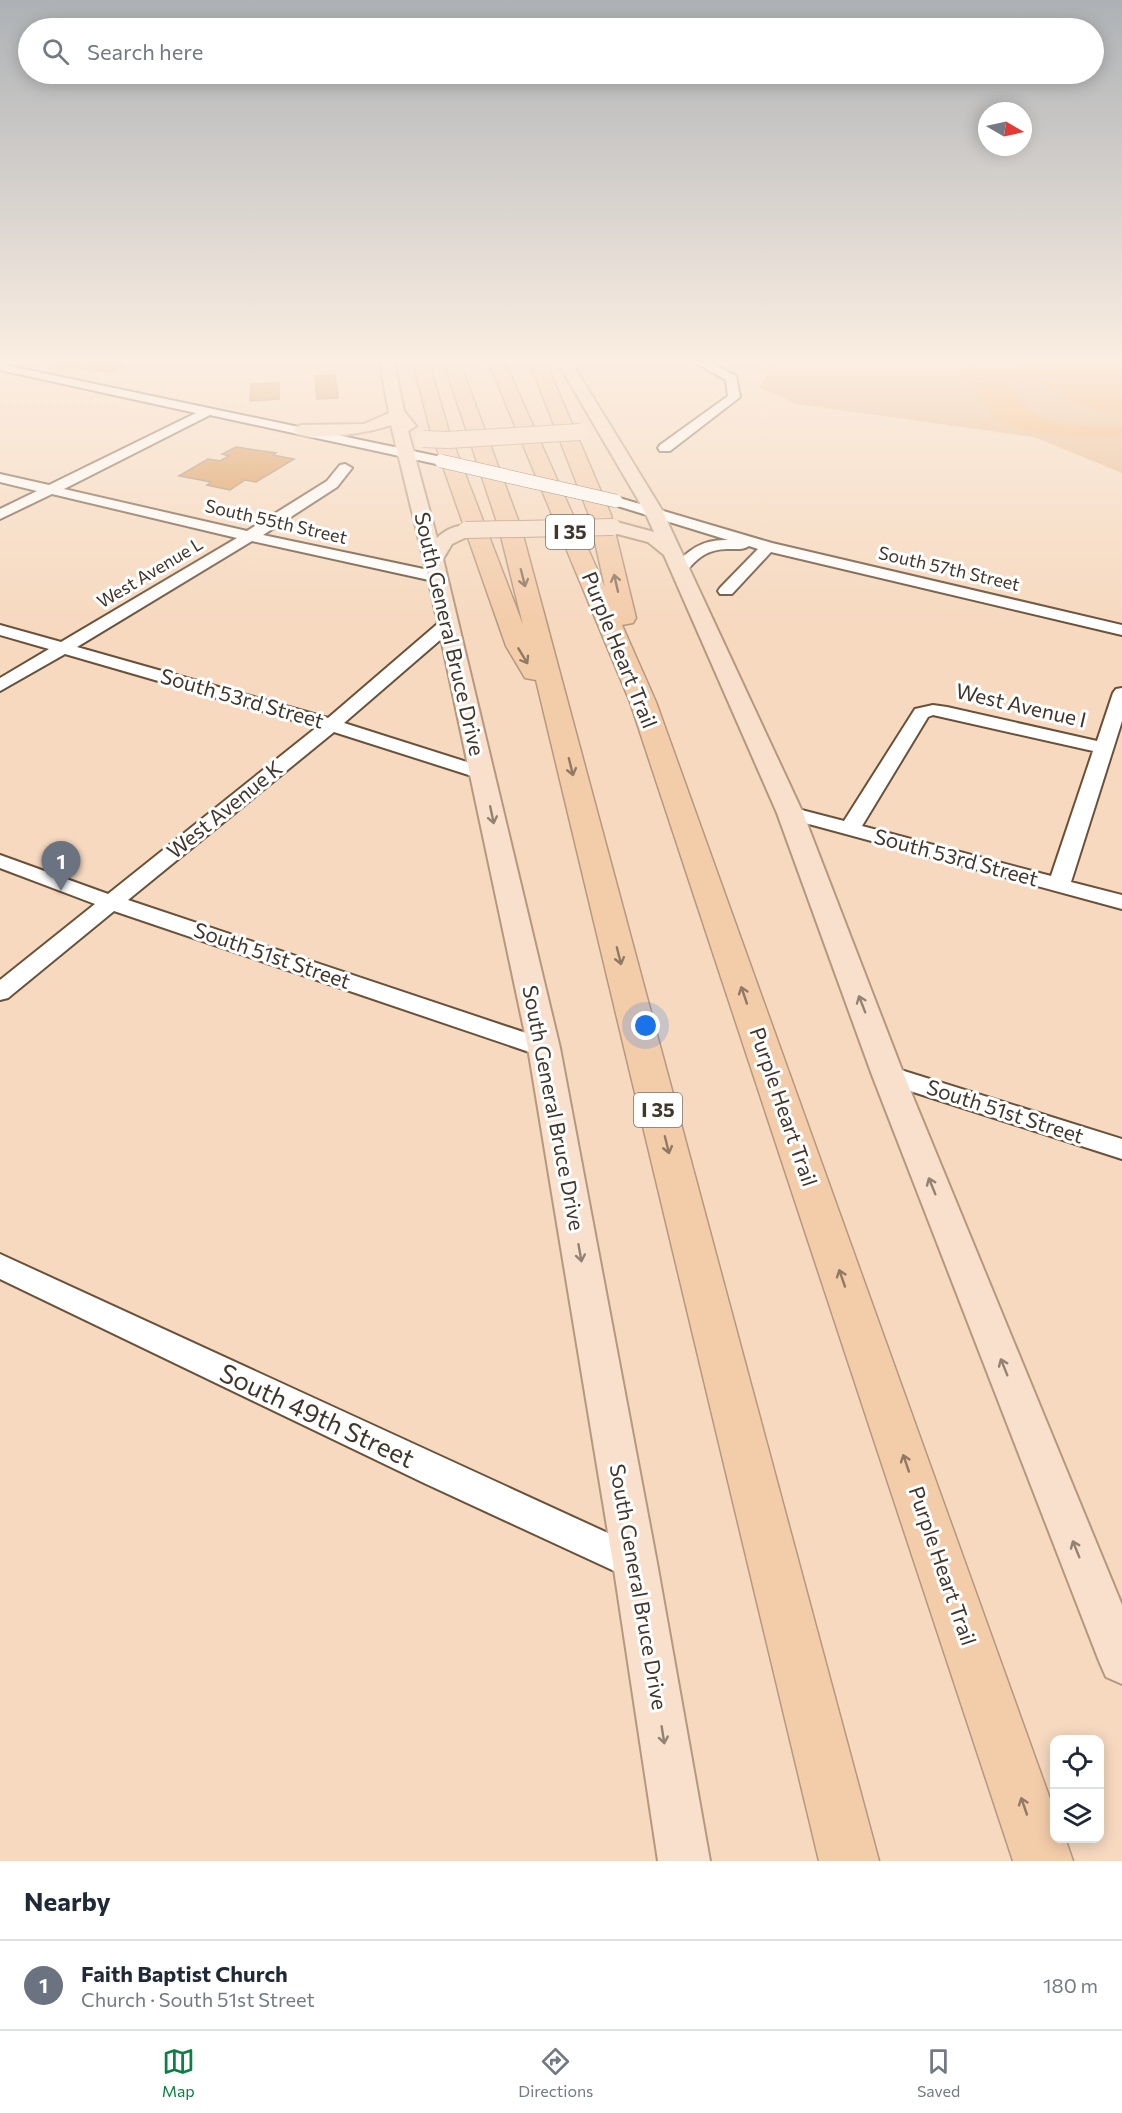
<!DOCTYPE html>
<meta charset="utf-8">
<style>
:root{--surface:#fff;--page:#f6f6f7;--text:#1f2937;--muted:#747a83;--line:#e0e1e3;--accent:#0b8043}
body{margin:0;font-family:Commissioner,sans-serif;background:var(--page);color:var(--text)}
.controls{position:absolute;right:18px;bottom:18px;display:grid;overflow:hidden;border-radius:12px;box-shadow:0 3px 15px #0003}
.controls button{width:54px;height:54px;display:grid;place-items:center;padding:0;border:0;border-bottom:2px solid var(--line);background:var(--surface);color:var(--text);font:30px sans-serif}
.compass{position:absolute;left:978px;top:102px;width:54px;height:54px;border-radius:50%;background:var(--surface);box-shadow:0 3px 15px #0003;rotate:99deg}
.you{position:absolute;left:646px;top:1026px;width:21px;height:21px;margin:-15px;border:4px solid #fff;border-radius:50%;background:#1a73e8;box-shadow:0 0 0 9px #1a73e833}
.badge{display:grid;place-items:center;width:39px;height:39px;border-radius:50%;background:var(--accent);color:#fff;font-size:20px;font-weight:700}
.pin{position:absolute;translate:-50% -50px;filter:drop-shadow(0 2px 3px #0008)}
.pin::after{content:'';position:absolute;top:32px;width:21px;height:18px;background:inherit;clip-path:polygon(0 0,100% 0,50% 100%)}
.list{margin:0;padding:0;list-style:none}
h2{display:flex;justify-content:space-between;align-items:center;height:78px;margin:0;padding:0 24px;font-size:26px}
h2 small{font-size:20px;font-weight:400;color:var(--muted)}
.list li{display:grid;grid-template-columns:39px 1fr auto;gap:18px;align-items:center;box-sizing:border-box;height:90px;padding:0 24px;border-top:2px solid var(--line)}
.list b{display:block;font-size:22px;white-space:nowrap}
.list p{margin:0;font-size:20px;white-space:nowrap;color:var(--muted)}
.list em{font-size:20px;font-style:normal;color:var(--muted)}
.icon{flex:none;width:33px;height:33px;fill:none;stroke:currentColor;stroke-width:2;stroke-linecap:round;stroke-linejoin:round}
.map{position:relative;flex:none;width:1122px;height:1861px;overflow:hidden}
.search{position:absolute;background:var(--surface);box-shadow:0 3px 15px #0003;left:18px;right:18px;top:18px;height:66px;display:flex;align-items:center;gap:15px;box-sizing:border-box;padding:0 21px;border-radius:33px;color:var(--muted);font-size:22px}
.sheet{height:168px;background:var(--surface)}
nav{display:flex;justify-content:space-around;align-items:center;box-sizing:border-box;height:84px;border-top:2px solid var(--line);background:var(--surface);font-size:16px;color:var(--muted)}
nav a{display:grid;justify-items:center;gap:3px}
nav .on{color:var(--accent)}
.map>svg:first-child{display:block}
.green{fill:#e7b78b}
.water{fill:#f4ad68}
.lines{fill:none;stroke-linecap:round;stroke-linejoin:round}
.stream{stroke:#f4ad68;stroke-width:4.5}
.building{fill:#d7914c;stroke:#9e846c;stroke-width:1.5}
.minor-casing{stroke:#69513a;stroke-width:4}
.major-casing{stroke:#b5987e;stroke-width:4}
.highway-casing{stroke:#b5987e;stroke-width:3}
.minor{fill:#fff;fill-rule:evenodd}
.major{fill:#f8e0cc;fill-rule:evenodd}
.highway{fill:#f3ccaa;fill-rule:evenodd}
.minor-bridge-casing{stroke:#69513a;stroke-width:14;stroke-linecap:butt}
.major-bridge-casing{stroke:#b5987e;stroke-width:18;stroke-linecap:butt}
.minor-bridge{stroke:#fff;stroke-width:13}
.major-bridge{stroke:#f8e0cc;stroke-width:16}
.oneway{stroke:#917a64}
.oneway2{stroke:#938273}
.labels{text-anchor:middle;stroke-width:6;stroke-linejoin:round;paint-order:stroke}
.far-street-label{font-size:18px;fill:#41362b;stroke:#fff}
.shield{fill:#fff;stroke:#7a726b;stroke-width:1.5}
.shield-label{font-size:20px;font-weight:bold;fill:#41362b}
.street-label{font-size:21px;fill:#41362b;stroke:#fff}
.near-street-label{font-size:26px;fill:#41362b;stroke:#fff}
</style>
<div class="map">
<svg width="1122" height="1861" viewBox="0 0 1122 1861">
<rect width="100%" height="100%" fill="#f6d9bf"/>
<!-- green -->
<path class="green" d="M774 363H1122V473L1034 437 796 404 759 387Z"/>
<!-- water -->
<path class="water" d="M1027 363H1082L1122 366V414L1099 411 1075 402 1043 382H1019L1007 387C1016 393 1021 404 1030 411 1050 428 1096 426 1122 427V437C1093 438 1020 436 997 418 989 411 983 401 976 393L978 388 956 374 1014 370Z"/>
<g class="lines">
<!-- stream -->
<path class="stream" d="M972 363 970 368 982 380"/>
</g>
<!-- building -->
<path class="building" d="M51 363H127L110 372 49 364Z
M335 375 338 398 317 399 315 376Z
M279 383V399L250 401 251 384Z
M236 447 276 453 273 455 294 459 256 482 245 480 230 490 207 485 211 482 179 476 208 459 220 461 229 456 222 454Z"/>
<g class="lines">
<!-- minor casing -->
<g class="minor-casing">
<path id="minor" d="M696 363H711L736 376 740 397 670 451H660L658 448 660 445 728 396 726 380Z
M0 364 446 458 448 461 441 465 210 415 64 489 247 531 327 481 340 465 345 464 352 468 337 487 263 535 438 572 446 577 438 582 252 541 77 647 328 718 442 620H454L456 624 454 628 344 723 489 769 492 773 489 777H475L334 732 128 900 553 1042 556 1048 553 1054 544 1057 535 1054 114 911 8 998 0 1000V980L95 904 0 868V855L108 894 317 727 65 654 0 691V678L49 649 0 635V625L61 642 237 538 52 494 0 519V509L37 491 0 482V474L49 485 196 413 0 370Z
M616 497 772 543 1122 625V635L771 552 732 594H720L718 591 720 588 758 549 749 546C743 550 738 549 730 549 710 548 697 557 685 573H675L672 570C686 550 703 539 728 540L611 504 609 501 611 498Z
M1122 688V721L1071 882 1122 895V909L783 817 780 813 783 809 790 807 844 821 915 709 933 705 947 707 1097 741 1113 693 1116 689ZM933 715 1093 751 1051 876 862 826 928 717Z
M888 1066 1122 1139V1159L879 1081 875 1075 879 1069Z
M0 1254 647 1551 652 1563 647 1575 635 1580 623 1575 424 1483 0 1279Z"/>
</g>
<!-- major casing -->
<g class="major-casing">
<path id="major" d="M380 363H394L404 411 416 426 408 431 437 538C446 529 460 523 473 526L475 530 473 534 452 544 443 559 560 1048 657 1563 710 1861H658L613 1563 528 1048 428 577 391 425C374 432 305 444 293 430L301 425 364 424 389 413Z
M558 363H572L662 510 803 813 904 1075 1122 1605V1684L1106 1677 1099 1661 872 1075 777 813 664 555 648 542 606 531 604 527 606 523 613 521 654 532 644 510Z"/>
</g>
<!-- highway casing -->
<g class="highway-casing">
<path id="highway" d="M413 363H429L449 432 523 625 499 528 444 363H460L521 528 879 1861H819L536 680 525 678 506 646 431 432Z
M489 363H505L605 587 589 515 530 363H546L611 515 636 618 633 623 622 625 656 702 1054 1810V1838H1065L1073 1861H1013L630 702Z"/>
</g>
<!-- minor -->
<use href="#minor" class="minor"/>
<!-- major -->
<use href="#major" class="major"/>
<!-- highway -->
<use href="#highway" class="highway"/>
<!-- minor-bridge casing -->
<g class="minor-bridge-casing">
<path id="minor-bridge" d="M441 461 616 501"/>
</g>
<!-- major-bridge casing -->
<g class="major-bridge-casing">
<path id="major-bridge" d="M423 439 447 440 580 432
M466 530 613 527"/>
</g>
<!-- minor-bridge -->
<use href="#minor-bridge" class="minor-bridge"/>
<!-- major-bridge -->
<use href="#major-bridge" class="major-bridge"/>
</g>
<!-- one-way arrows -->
<defs><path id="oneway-shaft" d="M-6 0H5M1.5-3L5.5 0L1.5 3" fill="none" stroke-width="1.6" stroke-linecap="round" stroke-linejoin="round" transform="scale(1.5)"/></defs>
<g class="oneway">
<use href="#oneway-shaft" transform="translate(523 578) rotate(76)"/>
<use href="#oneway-shaft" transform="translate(616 583) rotate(-103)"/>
<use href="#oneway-shaft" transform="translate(523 656) rotate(59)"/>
<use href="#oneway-shaft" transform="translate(571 767) rotate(76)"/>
<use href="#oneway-shaft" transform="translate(619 956) rotate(76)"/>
<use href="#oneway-shaft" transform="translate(744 995) rotate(-109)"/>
<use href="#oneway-shaft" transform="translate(667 1145) rotate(76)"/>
<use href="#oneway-shaft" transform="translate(842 1278) rotate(-109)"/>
<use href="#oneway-shaft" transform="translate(906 1463) rotate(-109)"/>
<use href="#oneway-shaft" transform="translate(1024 1806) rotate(-109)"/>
</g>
<g class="oneway2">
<use href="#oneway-shaft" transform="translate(492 815) rotate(78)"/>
<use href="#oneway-shaft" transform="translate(862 1004) rotate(-111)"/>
<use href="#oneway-shaft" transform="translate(932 1186) rotate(-112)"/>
<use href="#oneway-shaft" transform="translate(580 1253) rotate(80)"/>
<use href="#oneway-shaft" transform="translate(1004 1367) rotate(-112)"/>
<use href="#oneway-shaft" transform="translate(1076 1549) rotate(-112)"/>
<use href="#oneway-shaft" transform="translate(663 1735) rotate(81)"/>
</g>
<!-- sky -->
<linearGradient id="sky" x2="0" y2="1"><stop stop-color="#adb1b5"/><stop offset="0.58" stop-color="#fbeee2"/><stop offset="1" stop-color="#fbeee2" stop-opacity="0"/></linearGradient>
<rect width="1122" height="623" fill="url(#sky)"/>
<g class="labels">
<!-- far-street labels -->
<g class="far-street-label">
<text transform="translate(276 522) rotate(13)" y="6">South 55th Street</text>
<text transform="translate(949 569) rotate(13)" y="6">South 57th Street</text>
<text transform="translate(150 573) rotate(-31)" y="6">West Avenue L</text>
</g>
<!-- shield labels -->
<g class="shield">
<rect x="546" y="515" width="48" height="34" rx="4.5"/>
<rect x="634" y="1093" width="48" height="34" rx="4.5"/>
</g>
<g class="shield-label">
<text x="570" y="539">I 35</text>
<text x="658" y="1117">I 35</text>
</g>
<!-- street labels -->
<g class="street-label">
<text transform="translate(449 634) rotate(77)" y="7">South General Bruce Drive</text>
<text transform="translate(619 650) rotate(68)" y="7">Purple Heart Trail</text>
<text transform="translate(242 699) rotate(16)" y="7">South 53rd Street</text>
<text transform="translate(1021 706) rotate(13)" y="7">West Avenue I</text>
<text transform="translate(225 810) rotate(-39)" y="7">West Avenue K</text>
<text transform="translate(956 858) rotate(15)" y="7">South 53rd Street</text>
<text transform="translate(272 956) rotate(19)" y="7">South 51st Street</text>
<text transform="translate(783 1107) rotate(71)" y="7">Purple Heart Trail</text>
<text transform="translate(553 1108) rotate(79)" y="7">South General Bruce Drive</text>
<text transform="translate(1005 1112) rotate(18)" y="7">South 51st Street</text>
<text transform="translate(942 1566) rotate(71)" y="7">Purple Heart Trail</text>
<text transform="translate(638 1587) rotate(80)" y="7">South General Bruce Drive</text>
</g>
<!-- near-street labels -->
<g class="near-street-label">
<text transform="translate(317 1416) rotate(25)" y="9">South 49th Street</text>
</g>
</g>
</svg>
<div class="controls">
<button><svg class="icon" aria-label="locate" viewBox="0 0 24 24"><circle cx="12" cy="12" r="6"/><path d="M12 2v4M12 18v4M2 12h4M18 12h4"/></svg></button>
<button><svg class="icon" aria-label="layers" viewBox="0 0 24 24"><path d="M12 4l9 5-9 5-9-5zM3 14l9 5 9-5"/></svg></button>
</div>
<svg class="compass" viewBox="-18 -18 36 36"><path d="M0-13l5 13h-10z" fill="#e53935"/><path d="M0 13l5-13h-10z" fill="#747a83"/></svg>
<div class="you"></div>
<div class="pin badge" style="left:61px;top:891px;background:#6b7280">1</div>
<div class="search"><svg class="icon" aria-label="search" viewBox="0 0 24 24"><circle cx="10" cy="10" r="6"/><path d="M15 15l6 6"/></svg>Search here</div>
</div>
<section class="sheet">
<h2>Nearby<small></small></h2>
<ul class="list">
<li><span class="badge" style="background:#6b7280">1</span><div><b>Faith Baptist Church</b><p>Church · South 51st Street</p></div><em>180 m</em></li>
</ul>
</section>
<nav>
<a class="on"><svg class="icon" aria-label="map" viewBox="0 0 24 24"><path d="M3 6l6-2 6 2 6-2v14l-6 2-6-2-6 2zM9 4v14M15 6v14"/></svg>Map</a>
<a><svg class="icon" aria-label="directions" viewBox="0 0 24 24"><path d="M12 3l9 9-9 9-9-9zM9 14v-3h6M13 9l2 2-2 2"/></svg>Directions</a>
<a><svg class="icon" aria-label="saved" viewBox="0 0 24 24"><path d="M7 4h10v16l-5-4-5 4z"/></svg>Saved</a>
</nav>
